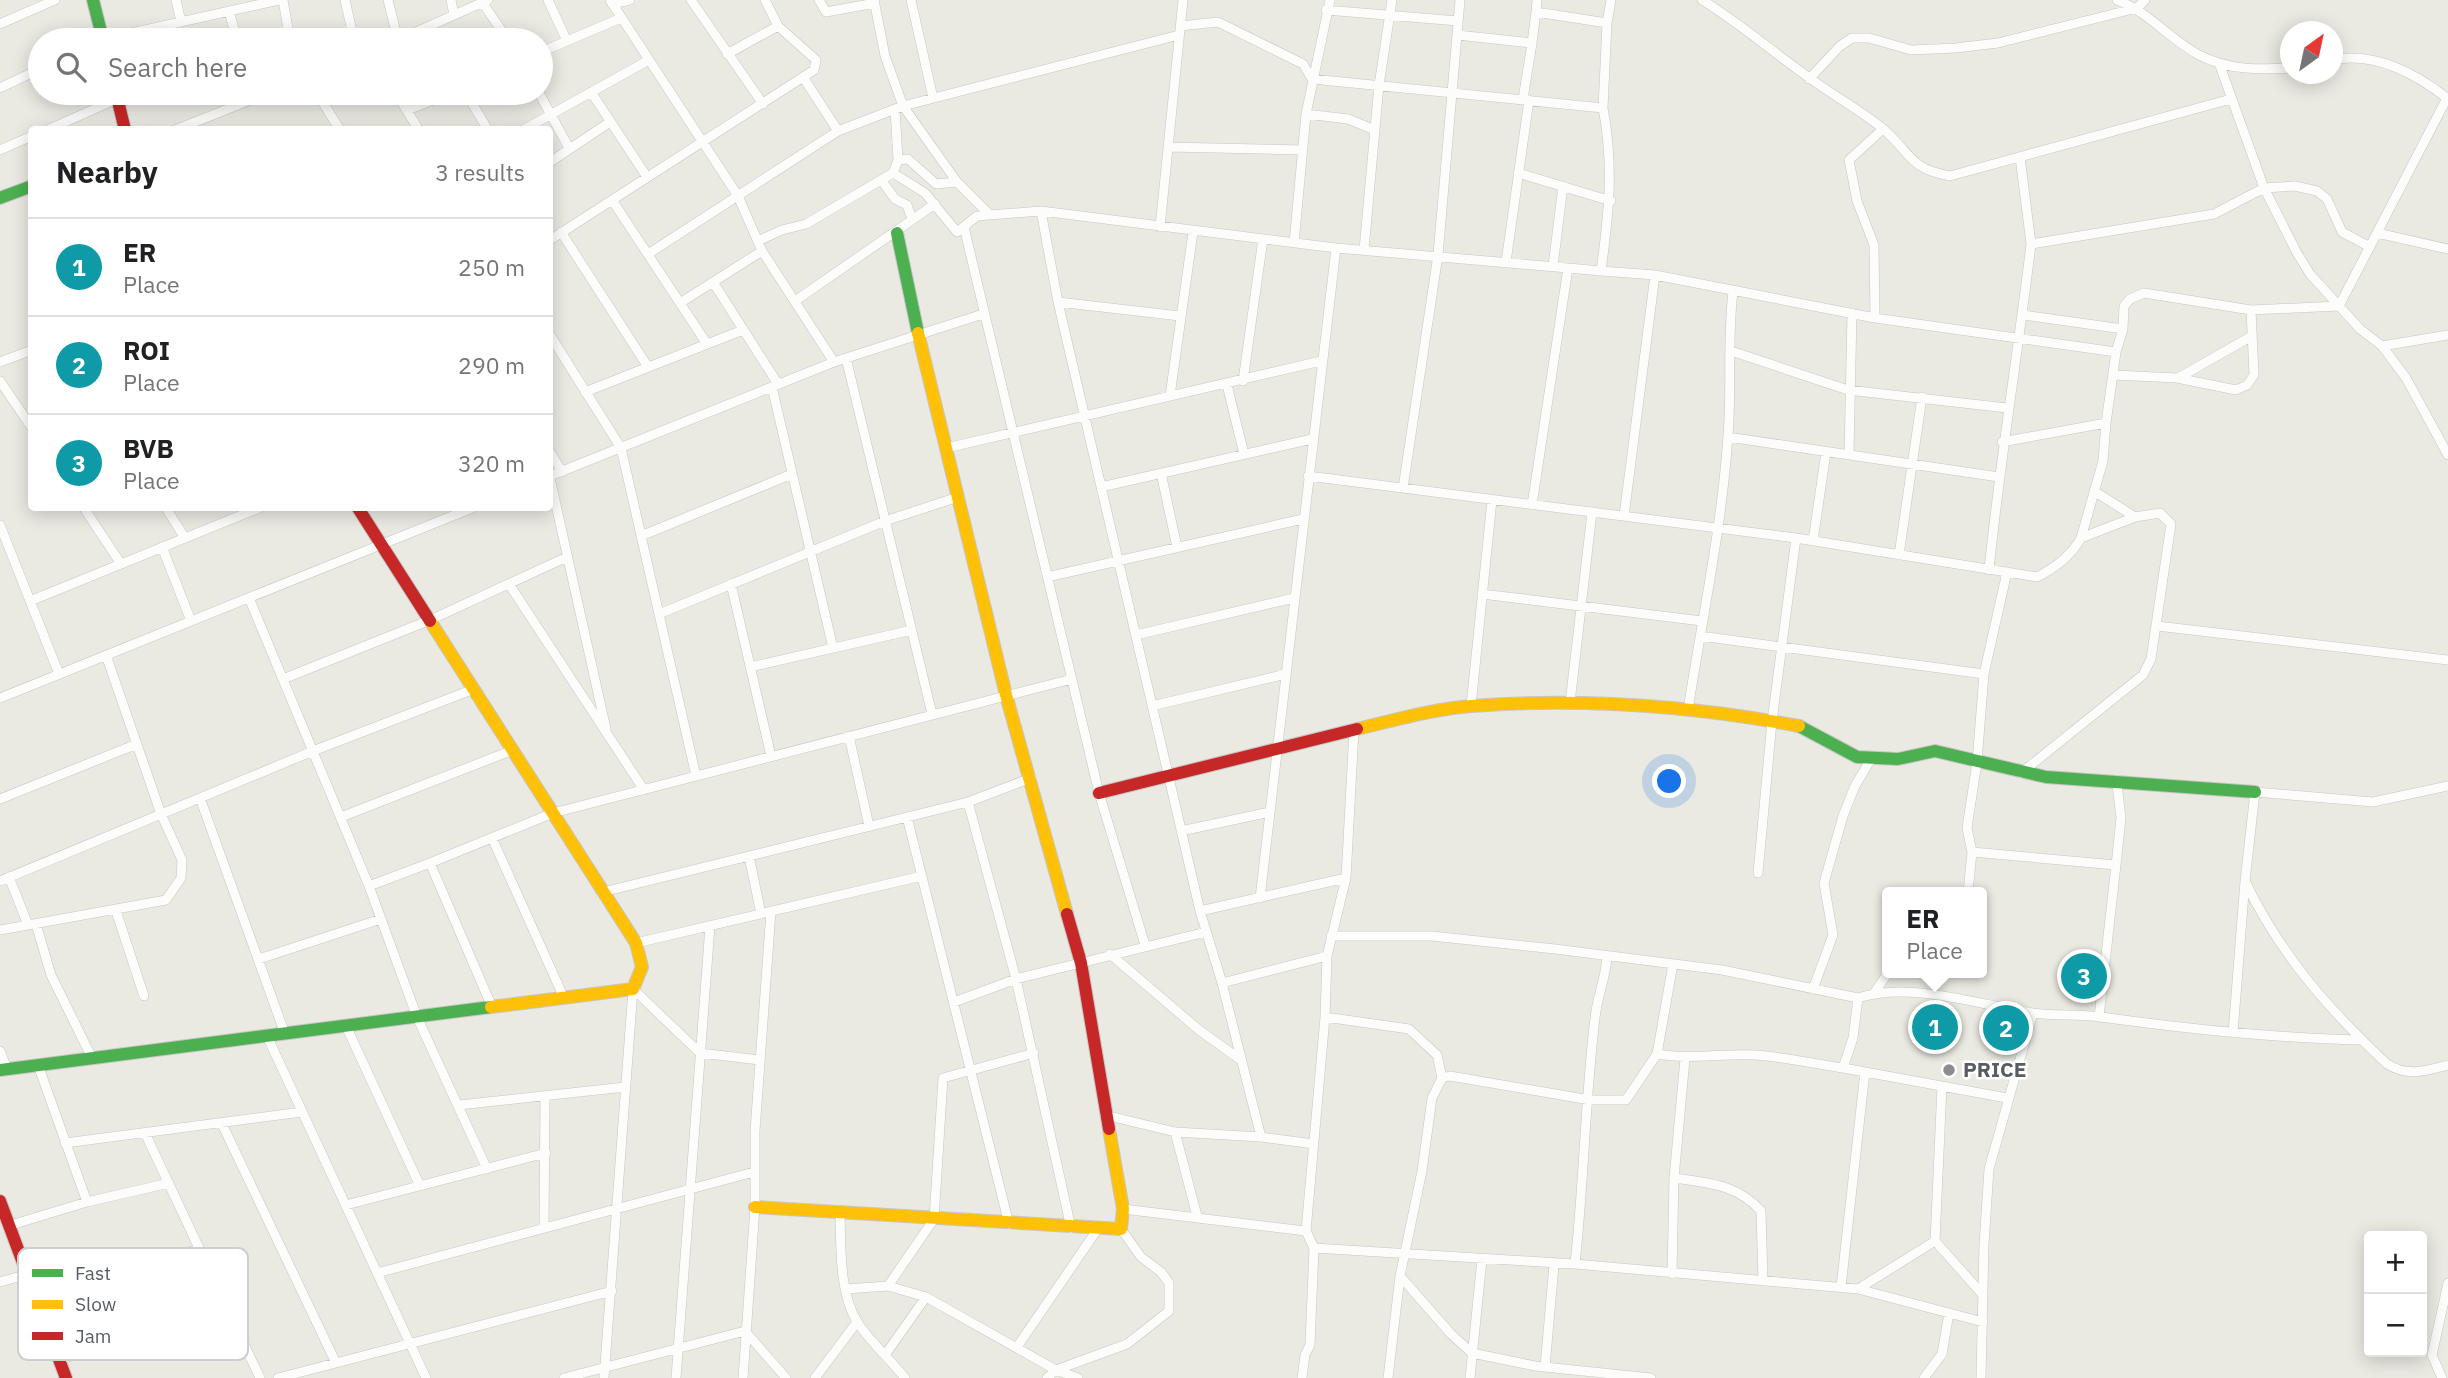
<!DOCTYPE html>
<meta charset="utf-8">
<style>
:root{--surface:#fff;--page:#f2f2f2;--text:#202124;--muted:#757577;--line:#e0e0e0;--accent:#8b8d8f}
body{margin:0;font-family:"IBM Plex Sans",sans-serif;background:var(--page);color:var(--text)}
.controls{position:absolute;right:21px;bottom:21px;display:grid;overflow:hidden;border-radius:7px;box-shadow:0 4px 18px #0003}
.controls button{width:63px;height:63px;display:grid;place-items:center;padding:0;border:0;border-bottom:2px solid var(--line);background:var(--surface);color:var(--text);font:35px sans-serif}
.compass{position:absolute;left:2280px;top:21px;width:63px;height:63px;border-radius:50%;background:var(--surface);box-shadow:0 4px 18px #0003;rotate:33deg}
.you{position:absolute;left:1670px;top:782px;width:24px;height:24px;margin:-18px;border:5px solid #fff;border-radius:50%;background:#1a73e8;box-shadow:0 0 0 10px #1a73e833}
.badge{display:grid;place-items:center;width:46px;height:46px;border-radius:50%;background:var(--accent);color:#fff;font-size:23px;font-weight:700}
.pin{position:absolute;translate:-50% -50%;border:4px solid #fff;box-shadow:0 2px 7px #0006}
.popup{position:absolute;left:1882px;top:887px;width:105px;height:91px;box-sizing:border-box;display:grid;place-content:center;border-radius:7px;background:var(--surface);filter:drop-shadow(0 2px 5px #0005);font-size:23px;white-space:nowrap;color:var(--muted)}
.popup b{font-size:26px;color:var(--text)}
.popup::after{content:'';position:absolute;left:50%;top:100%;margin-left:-14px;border:14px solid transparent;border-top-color:var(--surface)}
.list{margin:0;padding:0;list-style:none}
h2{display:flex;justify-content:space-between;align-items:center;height:91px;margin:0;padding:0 28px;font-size:30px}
h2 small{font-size:23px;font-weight:400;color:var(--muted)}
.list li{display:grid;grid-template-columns:46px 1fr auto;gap:21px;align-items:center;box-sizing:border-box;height:98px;padding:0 28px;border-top:2px solid var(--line)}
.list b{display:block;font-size:26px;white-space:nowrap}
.list p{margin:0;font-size:23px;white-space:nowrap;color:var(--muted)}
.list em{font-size:23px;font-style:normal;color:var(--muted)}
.icon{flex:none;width:38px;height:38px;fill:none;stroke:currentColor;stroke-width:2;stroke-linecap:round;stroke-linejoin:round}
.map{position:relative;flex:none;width:2448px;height:1378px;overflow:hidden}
.search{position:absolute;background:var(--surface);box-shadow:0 4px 18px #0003;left:28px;top:28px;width:525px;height:77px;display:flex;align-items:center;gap:18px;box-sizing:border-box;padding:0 24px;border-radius:38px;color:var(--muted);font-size:26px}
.panel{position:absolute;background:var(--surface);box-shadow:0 4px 18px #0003;left:28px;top:126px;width:525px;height:385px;border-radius:7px}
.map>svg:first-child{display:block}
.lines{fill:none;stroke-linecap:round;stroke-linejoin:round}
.street-casing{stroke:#c6c7c5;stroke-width:10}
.fast-casing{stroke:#c6c6c5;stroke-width:14}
.slow-casing{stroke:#c6c6c5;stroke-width:14}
.jam-casing{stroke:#c6c6c5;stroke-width:14}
.street{stroke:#fcfcfb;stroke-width:9}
.fast{stroke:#4caf50;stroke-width:12}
.slow{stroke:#ffc107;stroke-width:12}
.jam{stroke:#c62828;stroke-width:12}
.poi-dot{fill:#8b8d8f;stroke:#fff;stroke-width:2.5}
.labels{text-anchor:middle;stroke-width:5;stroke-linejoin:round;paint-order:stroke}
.poi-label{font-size:21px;font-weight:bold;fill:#585c63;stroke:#fff;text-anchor:start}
.key{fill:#fff;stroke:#cdced0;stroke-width:2}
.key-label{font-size:19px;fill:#585c63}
</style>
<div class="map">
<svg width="2448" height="1378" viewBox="0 0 2448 1378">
<rect width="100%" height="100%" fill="#eae9e2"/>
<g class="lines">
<!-- street casing -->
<g class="street-casing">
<path id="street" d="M176 0 181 22
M283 0 290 40
M345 0 354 40
M388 0 398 40 488 0
M451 0 454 15
M548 0 567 41
M610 0 738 196 762 251 834 362
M691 0 763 104
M819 0 826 12 875 3
M911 0 933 98
M1537 0 1536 12 1607 23
M1702 0C1741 24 1774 53 1811 79 1834 96 1860 110 1882 128 1912 153 1907 168 1950 176L2231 99
M2117 0C2149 12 2169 39 2199 55 2228 70 2258 70 2290 68
M482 2 508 40
M612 4 630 0
M1326 10 1458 21
M229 11 237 40
M0 24 55 0
M1180 26 1218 22 1303 64 1312 79 1603 108C1614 166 1609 212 1601 271L1568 268
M1457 35 1532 43 1523 99
M100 40 279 0
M1532 43 1536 12
M541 52 621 18
M727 54 778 26
M2332 60C2374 51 2417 74 2448 99
M2219 63 2264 188 2297 253 2310 274 2360 329 2382 346 2406 378 2448 455
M803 77 838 131 903 106 885 56 874 0
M1809 79 1840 46 1852 38H1869L1911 50 1956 48 1998 43 2137 8 2145 0
M0 88 40 69
M591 92 647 177
M317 93 340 130
M396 93 419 130
M466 93 488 130
M539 93 569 148
M1603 108 1607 23 1611 0
M407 110 452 93
M1306 114 1348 119 1375 130
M47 130 117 99
M175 130 268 93
M523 130 649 60
M1168 147 1303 150
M0 150 32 136
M2020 157 2031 244
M898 160 908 159 936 184 957 182
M550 162 610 122
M893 173 898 160 895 109
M1518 173 1611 201
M882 181 895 199 907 205 912 219
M612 200 707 344
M1041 211 1058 302 1200 911 1222 983 1261 1137
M990 215 957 182 903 106 1179 35
M964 227 1099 793 1145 945
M1160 227 1183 0
M561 232 648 367
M2377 233 2448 249
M550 240 814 70 816 60 778 26 765 0
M758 241 782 230 806 224 893 173 925 193 957 232 977 216 1041 211 1336 248 1568 268 1532 505
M1294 243 1306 114 1330 0
M1364 250 1379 85 1392 0
M648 254 838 131
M1506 262 1529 100
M1553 266 1563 186
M1601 271 1655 275 1875 318 2116 352
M713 282 778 384
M795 301 935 204
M1058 302 1180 316
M680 303 762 251
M2023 315 2123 329
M1875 318 1874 245 1857 201 1849 160 1883 129
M550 335 621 448 696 776
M2382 346 2448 335
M1731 351 1848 390 2007 408
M846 358 932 714
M0 362 32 350
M2114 375 2177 378 2236 390 2247 385 2254 375 2251 310 2339 306 2447 98
M2178 378 2252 336
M0 381 32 428
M1243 381 1263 239
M1227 385 1244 454
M772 387 833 648
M585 392 743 330
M1170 396 1193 232
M1728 437 1999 477
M2002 442 2106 423 2116 352 2123 329 2124 306 2130 299 2144 293 2251 310
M946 448 1321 361
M550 452 562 472
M1849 455 1852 313
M1161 473 1177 547
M550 476 834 362 983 314
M1308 476 1796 538 2037 577C2055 568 2071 556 2081 538L2103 461 2106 423
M550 478 606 729
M1101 487 1312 439
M1403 488 1438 255 1460 0
M2094 491 2135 517
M84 508 121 564
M166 508 185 538
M1624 516 1655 275
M0 525 59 674
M641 536 792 474
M1813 541 1826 452
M162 547 191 621
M1899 555 1922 397
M1989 570C2000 460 2018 353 2031 244L2214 214 2264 188 2295 186 2317 191 2327 199 2342 232 2370 247
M1047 577 1303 519
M509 584 644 790
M731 584 771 756
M1482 594 1702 621
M249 598 369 886 417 1017 487 1169
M30 601 259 508
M659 614 885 521 958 497
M2157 626 2448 660
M1136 635 1294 598
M1700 636 1984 674
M750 667 912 630
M283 679 430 620 567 557
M0 698 472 508
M1570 703 1592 512
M1152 706 1286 674
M1471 706 1492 500
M1688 710C1702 619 1722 527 1728 435 1732 387 1727 340 1733 292
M849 736 869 826
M2021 773 2143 675 2151 659 2171 524 2160 513 2135 517 2081 538
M200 798 285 1034
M0 799 137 744
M968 802 1016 979 1071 1228
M341 817 513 750
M907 817 1009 1224
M1181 831 1270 812
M492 838 564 998
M1972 852 2116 865 2121 818 2117 784
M749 856 761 914
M1758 873 1772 721 1796 538
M9 877 28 925
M1346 878 1354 730
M0 881 313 751 474 689
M2245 881 2255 792 2373 802 2448 786
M369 886 430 863
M603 892 968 802 1031 778
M1968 892 1972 852 1967 828 1977 762 1984 674 2007 572
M1260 898 1336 248
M116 911 144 996
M1200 911 1346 878 1327 956 1325 1017 1306 1231 1314 1248 1310 1345 1305 1355 1302 1378
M36 924 51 975 92 1058
M0 930 166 900 181 878 182 860 161 814 106 655
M1331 936H1432L1555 949 1722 970 1858 998C1911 981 1979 1005 2032 1013 2055 1016 2078 1014 2101 1017 2187 1029 2274 1038 2361 1040
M636 943 922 876
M1110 954 1199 1030 1241 1060
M259 959 381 919
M1222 983 1327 956
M633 989 700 1053 760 1060
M1813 989 1833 935 1824 883 1843 816 1855 786 1871 759
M1874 993 1888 973
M954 1002 1016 979 1206 932
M492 1007 430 863 553 813 1072 679
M1325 1017 1409 1029 1437 1055 1442 1078
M2099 1017 2116 865
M346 1026 420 1186
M2233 1033 2245 881C2279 953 2329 1010 2387 1064 2408 1077 2425 1071 2448 1065
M267 1036 426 1378
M0 1051 7 1069
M1657 1054 1673 964
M38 1065 87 1202
M1843 1068 2007 1098
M1942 1086 1935 1241 1983 1295
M459 1105 625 1087
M1105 1115 1175 1132 1261 1137 1314 1144
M222 1124 336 1363
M1175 1132 1197 1216
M145 1133 260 1378
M65 1143 302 1112
M1674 1178C1708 1183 1737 1184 1761 1211L1763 1281
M346 1205 546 1153
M1123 1209 1306 1231
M840 1214C841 1247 839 1294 858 1323 871 1343 890 1359 905 1378
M11 1225 87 1202 169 1183
M544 1228 545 1097
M1314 1248 1575 1264 1858 1289 1983 1322
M1575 1264C1584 1182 1585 1100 1595 1018 1597 997 1606 978 1607 956
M377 1273 754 1172
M1672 1274 1674 1178 1685 1059
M1400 1276 1451 1334 1472 1353 1535 1366 1651 1378
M0 1282 29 1274
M888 1286 934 1219 943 1078 1034 1053
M1841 1287 1865 1072
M846 1289 888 1286 926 1297 1056 1370 1078 1378
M1858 1289 1935 1241
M35 1291 200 1249
M745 1331 786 1378
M1017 1347 1099 1227
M885 1355 926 1297
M60 1359 231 1317
M1545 1367 1554 1265
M278 1378 612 1291
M564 1378 745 1331
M604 1378 633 989
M676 1378 710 926
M743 1378 755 1207V1131L771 911
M815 1378 857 1322
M1047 1378 1056 1370 1127 1344 1169 1311V1283L1161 1272 1141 1257 1121 1229
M1388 1378 1400 1276 1422 1171 1432 1098 1442 1078 1450 1076 1590 1100H1626L1657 1054C1690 1060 1722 1053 1756 1055 1785 1057 1814 1064 1843 1068L1853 1038 1858 998
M1470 1378 1482 1259
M1924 1378 1942 1354 1949 1313
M1981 1378 1984 1244 1989 1169 2033 1013
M2442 1378 2432 1355 2448 1283"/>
</g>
<!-- fast casing -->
<g class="fast-casing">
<path id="fast" d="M93 0 103 40
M0 198 32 186
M897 233 918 333
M1799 726 1857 757 1898 759 1935 751 2046 777 2255 792
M0 1070 491 1007"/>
</g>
<!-- slow casing -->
<g class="slow-casing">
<path id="slow" d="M918 333 1006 695 1067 914
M430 621 636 943 642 967 633 989 491 1007
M1357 729C1395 720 1433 709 1472 706 1580 698 1692 706 1799 726
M755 1207 1121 1229 1123 1209 1109 1129"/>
</g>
<!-- jam casing -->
<g class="jam-casing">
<path id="jam" d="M116 93 125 130
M358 508 430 621
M1099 793 1357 729
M1067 914 1081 963 1109 1129
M0 1201 66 1378"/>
</g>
<!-- street -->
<use href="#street" class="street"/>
<!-- fast -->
<use href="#fast" class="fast"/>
<!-- slow -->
<use href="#slow" class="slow"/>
<!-- jam -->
<use href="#jam" class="jam"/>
</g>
<!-- markers -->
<circle class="poi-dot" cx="1949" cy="1070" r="7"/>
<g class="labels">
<!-- poi labels -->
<g class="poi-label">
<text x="1963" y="1077">PRICE</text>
</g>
</g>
<!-- legend -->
<rect x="18" y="1248" width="230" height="112" rx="10" class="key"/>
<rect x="32" y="1269" width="31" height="8" fill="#4caf50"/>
<rect x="32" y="1300" width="31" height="9" fill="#ffc107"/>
<rect x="32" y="1332" width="31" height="8" fill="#c62828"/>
<g class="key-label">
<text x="75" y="1280">Fast</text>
<text x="75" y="1311">Slow</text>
<text x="75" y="1343">Jam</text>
</g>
</svg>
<div class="controls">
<button>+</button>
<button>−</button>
</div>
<svg class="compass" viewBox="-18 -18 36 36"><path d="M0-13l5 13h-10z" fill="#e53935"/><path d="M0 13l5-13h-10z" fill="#757577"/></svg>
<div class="you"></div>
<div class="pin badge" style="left:1935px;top:1027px;background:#0f9aa8">1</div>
<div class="popup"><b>ER</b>Place</div>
<div class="pin badge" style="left:2006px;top:1028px;background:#0f9aa8">2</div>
<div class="pin badge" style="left:2084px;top:976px;background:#0f9aa8">3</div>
<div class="search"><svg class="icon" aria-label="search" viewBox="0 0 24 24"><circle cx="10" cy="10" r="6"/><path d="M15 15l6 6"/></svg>Search here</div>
<section class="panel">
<h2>Nearby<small>3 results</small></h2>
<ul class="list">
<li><span class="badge" style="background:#0f9aa8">1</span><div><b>ER</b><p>Place</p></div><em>250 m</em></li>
<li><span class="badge" style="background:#0f9aa8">2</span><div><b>ROI</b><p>Place</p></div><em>290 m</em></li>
<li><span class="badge" style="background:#0f9aa8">3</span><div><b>BVB</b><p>Place</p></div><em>320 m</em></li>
</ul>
</section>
</div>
